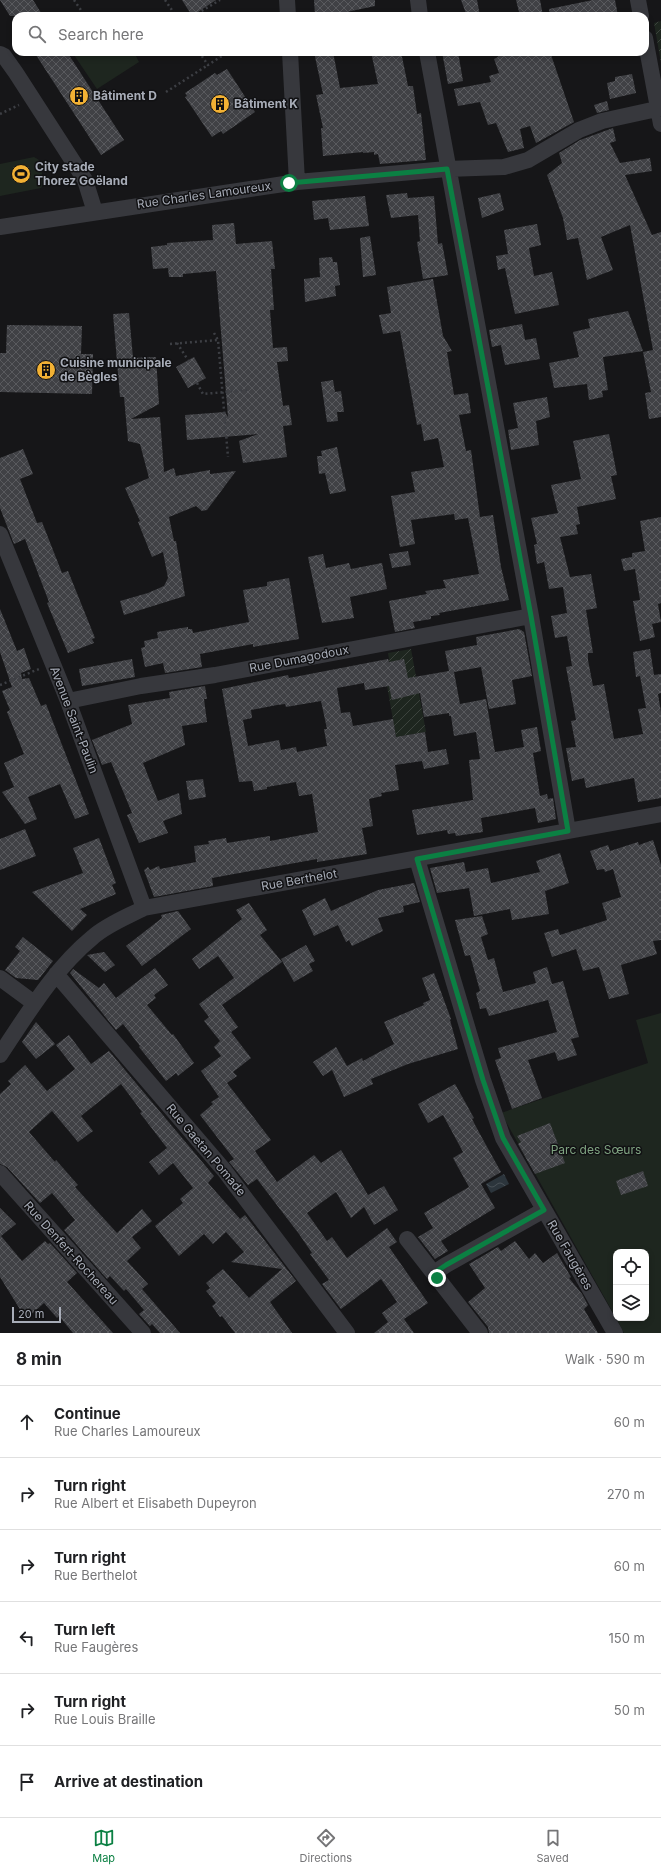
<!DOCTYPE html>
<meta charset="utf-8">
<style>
:root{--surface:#fff;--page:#f6f6f6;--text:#202124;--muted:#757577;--line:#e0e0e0;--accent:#0b8043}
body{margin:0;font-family:Inter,sans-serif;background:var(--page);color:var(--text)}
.controls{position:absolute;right:12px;bottom:12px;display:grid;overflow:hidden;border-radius:8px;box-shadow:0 2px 6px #0003}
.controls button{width:36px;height:36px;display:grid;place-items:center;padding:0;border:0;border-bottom:1px solid var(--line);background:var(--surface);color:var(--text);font:20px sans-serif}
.scale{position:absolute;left:12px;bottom:10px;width:49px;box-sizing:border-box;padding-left:4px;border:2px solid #a8adb8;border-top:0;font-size:11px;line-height:14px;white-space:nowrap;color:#a8adb8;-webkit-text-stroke:3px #111113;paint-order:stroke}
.stop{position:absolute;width:12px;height:12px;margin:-9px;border:3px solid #0b8043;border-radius:50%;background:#fff}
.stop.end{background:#0b8043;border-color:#fff;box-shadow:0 1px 4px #0008}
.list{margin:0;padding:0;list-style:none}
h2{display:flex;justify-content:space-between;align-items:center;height:52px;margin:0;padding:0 16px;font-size:17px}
h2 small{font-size:13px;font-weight:400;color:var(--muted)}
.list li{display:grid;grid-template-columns:26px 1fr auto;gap:12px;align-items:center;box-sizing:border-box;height:72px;padding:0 16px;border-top:1px solid var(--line)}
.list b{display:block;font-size:15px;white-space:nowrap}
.list p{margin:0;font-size:13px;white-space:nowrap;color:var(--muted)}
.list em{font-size:13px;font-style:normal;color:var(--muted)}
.icon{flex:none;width:22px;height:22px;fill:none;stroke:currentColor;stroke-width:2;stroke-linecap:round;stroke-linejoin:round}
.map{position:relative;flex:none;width:661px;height:1333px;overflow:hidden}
.search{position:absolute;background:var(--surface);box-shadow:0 2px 6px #0003;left:12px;right:12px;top:12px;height:44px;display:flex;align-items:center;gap:10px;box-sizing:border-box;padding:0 14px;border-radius:12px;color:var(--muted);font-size:15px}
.sheet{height:484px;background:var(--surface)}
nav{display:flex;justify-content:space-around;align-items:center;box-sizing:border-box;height:56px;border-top:1px solid var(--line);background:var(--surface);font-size:11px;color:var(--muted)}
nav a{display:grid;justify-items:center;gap:2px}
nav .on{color:var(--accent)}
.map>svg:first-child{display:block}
.green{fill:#1e261f}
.garden{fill:url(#garden-furrows)}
.water{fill:url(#water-waves)}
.building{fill:url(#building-cross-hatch);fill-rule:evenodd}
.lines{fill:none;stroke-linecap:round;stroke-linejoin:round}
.path{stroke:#3d3f44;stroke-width:2.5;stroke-dasharray:2 3;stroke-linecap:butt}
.minor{stroke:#37383d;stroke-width:16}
.route{stroke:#0b8043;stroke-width:5}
.labels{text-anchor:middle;stroke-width:3;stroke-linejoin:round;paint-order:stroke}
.poi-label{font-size:12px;font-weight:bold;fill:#a8adb8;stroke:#111113;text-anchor:start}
.street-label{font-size:12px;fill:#a8adb8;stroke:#111113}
.park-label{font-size:12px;fill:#7fa381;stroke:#111113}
</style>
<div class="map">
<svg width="661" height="1333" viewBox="0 0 661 1333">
<defs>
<pattern id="garden-furrows" width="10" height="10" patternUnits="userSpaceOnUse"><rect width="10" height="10" fill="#1e261f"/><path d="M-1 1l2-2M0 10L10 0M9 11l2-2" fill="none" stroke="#3c433d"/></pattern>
<pattern id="water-waves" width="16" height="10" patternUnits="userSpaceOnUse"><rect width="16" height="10" fill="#2c353c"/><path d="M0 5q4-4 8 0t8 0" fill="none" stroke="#485056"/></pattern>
<pattern id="building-cross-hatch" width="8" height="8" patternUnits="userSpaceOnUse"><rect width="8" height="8" fill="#404145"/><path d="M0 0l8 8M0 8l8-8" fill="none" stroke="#595a5e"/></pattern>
</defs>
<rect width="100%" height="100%" fill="#161618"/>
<!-- green -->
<path class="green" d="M72 52H134L139 62 97 89Z
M34 157 39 160 44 183 41 188 0 196V164Z
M661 1013V1333H624L616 1318H646V1252H616V1318L501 1113 648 1063 636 1020Z"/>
<!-- garden -->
<path class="garden" d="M661 21V63L654 23Z
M411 649 426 732 396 737 386 680 392 678 388 653Z"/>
<!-- water -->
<path class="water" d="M504 1174 509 1184 491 1193 486 1184Z"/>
<!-- building -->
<path class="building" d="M0 0H33L43 16H10Z
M182 0H216L192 16Z
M314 0H375V6L328 16V13L315 15Z
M461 0H477L480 16H467Z
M516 0H540L543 16H520Z
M593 0H615L618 16H550L549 9Z
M34 52H67L124 140 101 155Z
M314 52H333L340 88 378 84 371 52H401L408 86H413L417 114 421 113 426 160 380 164 378 154 374 155V152L363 153V152L323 156 321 128H323L316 95 323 94Z
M442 52H458L463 81 448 84Z
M497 52H550L574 122 536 143 530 126 520 129 524 148 508 152 496 123 488 125 480 102 458 106 454 89 491 82 489 76 499 73 494 59 498 57Z
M227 69 255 112 223 134 221 131 212 137 185 97 187 96 185 93 215 73 217 75Z
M632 74 636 93 610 99 607 83 615 81V77Z
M607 101 609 110 597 113 594 105Z
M613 128 616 141 610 143 620 163 650 158 652 171 625 175 652 235 661 232V417L649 419 645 393 651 392 643 352 653 350 630 225 601 237 613 270 587 280 578 238 567 240 563 218 547 175 562 163 559 153 580 140Z
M407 193 408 198 434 196 438 244 442 243 448 275 423 279 417 242 420 241 418 215 391 218 386 195Z
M500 193 504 210 482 218 478 198Z
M365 196 369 226 330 230 328 218 314 220 312 201Z
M234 223 236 244 272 241 275 269H271L274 310H270L273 348 287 347 288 361 277 362 283 406 289 405 292 425 283 426 287 457 243 463 239 441 258 434 187 440 185 415 225 412 228 417 216 271 183 274V277H169L168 268 153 269 151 247 167 245V243L213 240 212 225Z
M537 224 541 245 529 248 534 276 552 272 559 305 515 314 505 268 498 270 496 256 508 254 504 230Z
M370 236 376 275 363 277 360 238Z
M332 257 333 262H337L340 285 335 286 336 296 305 302 304 279 320 277 319 258Z
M433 279 443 336 452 351 447 352 454 395 468 393 471 413 459 415 466 451 471 450 480 517 493 515 501 567 509 600 439 613 440 615 431 616V619L413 622 415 628 395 632 389 601 427 594 425 591 446 588 443 580 479 574 468 518 455 520 454 514 411 520 415 544 400 547 391 496 415 492 411 472 444 467 438 438 424 441 421 424 417 425 400 331 383 334 379 315 391 313 387 287Z
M628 311 643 351 603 357 608 390 602 391 603 397 589 400 587 384 554 388 549 363 579 357 573 332 590 328 588 319Z
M129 313 133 358 156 357 159 404 131 419 160 417 164 472 174 468 176 476 210 470V474L236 471 207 510 202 511 196 506 169 517 174 541H176L185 596 124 615 120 601 148 593 164 586 168 578 163 552 152 557 138 522 140 521 125 488 149 478 140 444 128 441 124 397H120L113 314Z
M522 324 525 340 536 338 540 359 505 365 501 345 492 347 489 330Z
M7 325 82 326 81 354H93L92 394 0 392V353H6Z
M194 357 206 378 188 388 176 367Z
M333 380 335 392 341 391 344 412H337L338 421 327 422 321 382Z
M547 397 550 417 536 421 539 445 511 450 508 430 518 428 513 403Z
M609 434 617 475 611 476 616 499 577 507 580 524 576 525 578 534 560 537 570 577 591 574 597 608 586 610 593 653H588V660L593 686 604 684 614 739 643 734 638 709 646 708 640 676 636 677 633 652 650 649 654 675 661 674V693L658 694 661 712V798L638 802 634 778 586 788 584 778 572 781 566 748 576 747 571 721 576 720 566 667 572 666 567 636 555 638 551 616 567 613 563 587 549 589 544 562 537 564 534 545 537 544 531 518 558 513 551 485 581 479 573 441Z
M337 447 346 491 330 494 325 473 319 474 317 456H322L321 451Z
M23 449 33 474 20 479 37 523 42 522 62 573 68 571 95 638 92 639 94 643 68 653 47 603 49 602 25 539 14 544 0 508V458Z
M661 517V603L658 604 661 622 652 624 655 637 640 641 633 601 640 600 635 569 624 571 621 559 632 557V553L645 551 640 521Z
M408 551 411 565 392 568 389 554Z
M323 554 326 568 349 563 351 569 382 563 387 589 350 597 354 618 322 623 308 557Z
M289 578 299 639 253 647V644L200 654 202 667 165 673 163 663 145 667 141 648 145 647 144 641 158 638 157 632 188 627V629H192L193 633 249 622 243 590 267 586V582Z
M0 609 17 651 24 648 31 669 21 673 22 679 29 678 41 706 46 704 89 814 75 819 60 784 28 797 37 819 25 824 2 792 14 787 4 763 24 754 7 712 10 710 2 691 12 687 0 652Z
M519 629 524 632 532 676 512 680 516 704 489 709 481 667 454 672 460 704 486 699 495 752 524 747 521 730 537 727 541 751 533 753 540 796 547 794 548 799 553 798 556 819 538 823 535 808 481 818 483 832 456 836 455 833 448 834 447 830 417 835 412 810 473 800 469 760 480 759 476 732 454 736 451 716H449V713L424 717 420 693 392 700 389 686 365 690 364 683 337 688 341 713 350 712 353 726 393 719 396 737 425 732 428 752 446 749 449 764 424 769 422 761 395 765 399 790 381 793 382 796 369 799 373 826 362 828 367 854 317 862V859L212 878 213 886 154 897 144 870 148 867 150 870 159 866 160 869 196 862 194 846 209 844 208 841 226 838 227 843 270 836V841L318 832 312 794 299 796 296 782 267 787V789L254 791 252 781 239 782 222 689 288 675 289 678 388 659 389 662 404 659 408 678 449 671 445 651 477 645 476 637ZM321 701 327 729H324L327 746 297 752 296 747 281 750 279 740 248 746 243 720 252 718 251 710 277 705 285 704 286 707Z
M132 659 135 677 82 686 79 669Z
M205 686 207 699H204L207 722 182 726 185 745 143 763 158 801 179 793 182 814 163 821 168 833 139 843 127 815 132 813 111 762 102 765 92 740 132 724 128 705 170 698 169 692Z
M203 779 206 797 189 800 186 781Z
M25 829 36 856 0 870V839Z
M99 838 116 883 112 885 116 894 80 909 87 915 72 931 32 892 83 873 73 848Z
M653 840 661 865V940L653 941 657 954 621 965 629 994 609 999 599 967 583 971 576 949 552 957 544 933 558 929 560 935 607 920 602 903 621 897 613 869 605 872 604 869 597 870 590 851 608 845 610 851 638 842 639 845Z
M560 853 569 883 545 891 549 914 512 920 510 909 474 916 469 888 437 893 430 868 464 862 466 872 488 868 491 883 540 872 536 861Z
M414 883 420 902 403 906 404 912 378 918 383 931 352 946 349 940 346 942 338 925 314 936 302 910 325 898 331 911 378 890Z
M249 903 267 930 260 935 282 962 222 1005 238 1027 231 1032 251 1058 233 1072 237 1076 227 1083 271 1140 255 1151 277 1182 314 1155 321 1163 341 1150 368 1195 384 1186 398 1210 374 1225 364 1207 351 1218 336 1192 307 1213 327 1241 332 1237 347 1258 387 1228 397 1242 389 1247 428 1303 404 1319 414 1333H374L388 1322 382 1313 397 1302 381 1279 341 1309 322 1284 329 1280 310 1254 312 1253 299 1234 257 1179 248 1185 229 1162 234 1159 200 1115 213 1104 211 1102 219 1097 201 1071 221 1056 214 1047 220 1041 204 1021 209 1017 199 1004 234 978 218 956 199 969 192 959 242 919 236 910Z
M178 911 191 929 142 966 126 946 162 918 161 915Z
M482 916 488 934 481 937 488 960 494 958 503 992 536 983 533 972 547 967 552 984 563 981 579 1037 571 1039 577 1055 558 1061 555 1052 528 1060 542 1098 512 1109 495 1060 501 1058 498 1048 557 1032 548 1000 489 1016 486 1008 480 1009 476 993 480 991 470 955 465 956 455 920Z
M23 937 53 961 38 980 16 978 5 970 20 951 15 947Z
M306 945 315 961 309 964 313 971 294 982 281 959Z
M104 952 115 965 105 972 87 955Z
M155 968 168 985 154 995 156 998 147 1005 172 1035 173 1034 194 1063 178 1076 176 1073 166 1081 139 1047 140 1046 123 1024 116 1030 70 973 73 969 99 988 104 983 116 998Z
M434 973 451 1019 450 1020 458 1049 408 1064 371 1079 373 1084 344 1097 332 1070 323 1076 313 1062 336 1047 347 1066 362 1058 363 1061 394 1044 384 1022 424 1005 423 1003 430 1000 422 978Z
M36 1022 55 1044 36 1059 22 1042Z
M69 1035 91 1064 109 1051 214 1176 208 1183 240 1219 245 1215 296 1281 270 1302 292 1333H235L222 1316 220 1317 212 1306 216 1303 206 1291 210 1288 206 1283 223 1269 249 1298 282 1269 231 1262 244 1252 226 1232 213 1244 204 1234 179 1256 155 1226 183 1203 180 1199 193 1188 173 1163 159 1175 149 1162 167 1148 140 1113 142 1112 121 1084 81 1116 93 1131 78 1142 52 1111 29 1132 55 1162 56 1160 78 1185 75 1187 117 1233 142 1209 152 1221 132 1237 141 1248 127 1261 148 1284 142 1289 180 1333H160L152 1324 150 1326 139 1314 144 1310 126 1289 124 1291 110 1276 107 1279 64 1230 75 1220 52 1193 40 1203 7 1167 0 1164V1094L11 1084 8 1081 25 1065 47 1091 75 1069 56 1045Z
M455 1084 474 1118 472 1119 481 1136 501 1172 481 1184 495 1208 441 1241 448 1251 435 1259 418 1237 433 1228 424 1213 469 1187 453 1158 463 1152 443 1115 428 1123 418 1104Z
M550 1123 565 1163 535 1174 518 1144 521 1142 517 1136Z
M643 1171 648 1186 621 1195 616 1181Z
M0 1208 16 1224 1 1236 22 1261 45 1241 48 1244 50 1243 77 1273 67 1282 113 1333H73L59 1316 57 1318 44 1303 26 1319 0 1277Z
M515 1241 529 1259 535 1253 543 1263 557 1253 571 1277 569 1278 582 1294 588 1305 584 1309 598 1333H489L488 1327 468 1302 485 1288 469 1264 498 1247 501 1251Z"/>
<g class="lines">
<!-- path -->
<path class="path" d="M74 0 85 16
M165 0 176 16
M193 16 220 0
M199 52 208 65 228 52
M166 92 208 65
M0 114 19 105
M214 333 218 340 228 457
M177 343 188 360
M170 344 218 340
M197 383 203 394 247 390
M0 685 39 669"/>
<!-- minor -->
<path class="minor" d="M287 0 288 16
M418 0 420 16
M638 0 641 16
M645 38 661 124
M290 52 297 182
M427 52 531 616 568 831
M0 54 4 56 16 73 85 180 95 212
M0 227 297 182 447 169 504 167 528 160 579 130 602 121 661 108
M0 534 68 701 144 908
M68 701 141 686 215 675 531 616
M417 859 483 1080 503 1138 615 1333
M56 974 224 1170 347 1333
M0 978 34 1003
M0 1055C28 1013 54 969 93 937 108 924 127 917 144 908L661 814
M0 1173 143 1333
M407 1239 480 1333
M437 1278V1271L446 1265 544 1210"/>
</g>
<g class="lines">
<!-- route -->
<path class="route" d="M289 183 447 169 531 616 568 831 417 859 483 1080 503 1138 544 1210 446 1265 437 1271V1278"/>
</g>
<!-- icons -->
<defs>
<g id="building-disc" transform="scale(1)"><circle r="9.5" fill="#f2b134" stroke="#111113"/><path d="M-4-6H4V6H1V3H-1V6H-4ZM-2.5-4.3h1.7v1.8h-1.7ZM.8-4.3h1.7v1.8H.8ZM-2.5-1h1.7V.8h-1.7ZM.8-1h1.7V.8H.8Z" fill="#111"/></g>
<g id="stadium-disc" transform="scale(1)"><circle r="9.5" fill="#f2b134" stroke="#111113"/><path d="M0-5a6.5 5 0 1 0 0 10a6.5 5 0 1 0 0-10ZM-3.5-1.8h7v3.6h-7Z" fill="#111"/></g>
</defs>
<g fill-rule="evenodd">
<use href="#building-disc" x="79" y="96"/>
<use href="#building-disc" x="220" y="104"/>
<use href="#stadium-disc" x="21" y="174"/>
<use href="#building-disc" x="46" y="370"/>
</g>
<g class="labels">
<!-- poi labels -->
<g class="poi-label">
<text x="93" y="100">Bâtiment D</text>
<text x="234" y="108">Bâtiment K</text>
<text x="35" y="171">City stade<tspan x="35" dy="14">Thorez Goëland</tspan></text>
<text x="60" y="367">Cuisine municipale<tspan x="60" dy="14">de Bègles</tspan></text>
</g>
<!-- street labels -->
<g class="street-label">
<text transform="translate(204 195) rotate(-8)" y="4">Rue Charles Lamoureux</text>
<text transform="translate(299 659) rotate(-11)" y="4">Rue Dumagodoux</text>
<text transform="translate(74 720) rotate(69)" y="4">Avenue Saint-Paulin</text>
<text transform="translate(299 880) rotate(-10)" y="4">Rue Berthelot</text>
<text transform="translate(206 1150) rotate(50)" y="4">Rue Gaetan Pomade</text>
<text transform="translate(71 1253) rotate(48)" y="4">Rue Denfert-Rochereau</text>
<text transform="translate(570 1255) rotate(60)" y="4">Rue Faugères</text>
</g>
<!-- park labels -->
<g class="park-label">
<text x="596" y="1154">Parc des Sœurs</text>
</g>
</g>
</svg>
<div class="controls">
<button><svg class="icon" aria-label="locate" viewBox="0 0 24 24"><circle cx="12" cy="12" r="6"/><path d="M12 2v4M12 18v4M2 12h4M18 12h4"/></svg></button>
<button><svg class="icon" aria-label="layers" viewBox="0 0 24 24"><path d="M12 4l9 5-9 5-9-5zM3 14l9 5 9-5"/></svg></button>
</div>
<div class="scale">20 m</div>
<div class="stop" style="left:289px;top:183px"></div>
<div class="stop end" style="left:437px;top:1278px"></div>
<div class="search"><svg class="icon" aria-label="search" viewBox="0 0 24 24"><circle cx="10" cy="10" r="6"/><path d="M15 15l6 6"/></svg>Search here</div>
</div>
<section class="sheet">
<h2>8 min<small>Walk · 590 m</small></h2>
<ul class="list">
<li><svg class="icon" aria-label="ahead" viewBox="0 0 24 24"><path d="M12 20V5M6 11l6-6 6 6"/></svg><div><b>Continue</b><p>Rue Charles Lamoureux</p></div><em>60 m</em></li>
<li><svg class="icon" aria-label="right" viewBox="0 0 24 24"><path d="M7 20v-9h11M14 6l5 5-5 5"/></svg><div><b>Turn right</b><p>Rue Albert et Elisabeth Dupeyron</p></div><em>270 m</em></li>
<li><svg class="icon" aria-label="right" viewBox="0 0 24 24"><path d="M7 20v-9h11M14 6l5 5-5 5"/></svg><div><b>Turn right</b><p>Rue Berthelot</p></div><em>60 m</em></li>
<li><svg class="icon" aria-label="left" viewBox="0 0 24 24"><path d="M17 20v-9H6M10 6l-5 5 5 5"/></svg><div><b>Turn left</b><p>Rue Faugères</p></div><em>150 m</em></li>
<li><svg class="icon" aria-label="right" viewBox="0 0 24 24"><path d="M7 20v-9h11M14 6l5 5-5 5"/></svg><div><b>Turn right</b><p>Rue Louis Braille</p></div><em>50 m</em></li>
<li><svg class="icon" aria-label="arrive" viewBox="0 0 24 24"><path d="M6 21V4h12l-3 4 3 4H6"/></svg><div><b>Arrive at destination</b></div></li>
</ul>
</section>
<nav>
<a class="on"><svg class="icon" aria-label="map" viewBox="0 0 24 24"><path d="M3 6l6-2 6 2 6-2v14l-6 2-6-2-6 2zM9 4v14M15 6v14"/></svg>Map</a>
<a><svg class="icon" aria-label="directions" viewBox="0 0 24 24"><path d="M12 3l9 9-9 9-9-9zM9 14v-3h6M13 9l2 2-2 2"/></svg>Directions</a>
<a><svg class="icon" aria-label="saved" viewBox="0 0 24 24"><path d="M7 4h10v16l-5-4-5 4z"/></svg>Saved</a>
</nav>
